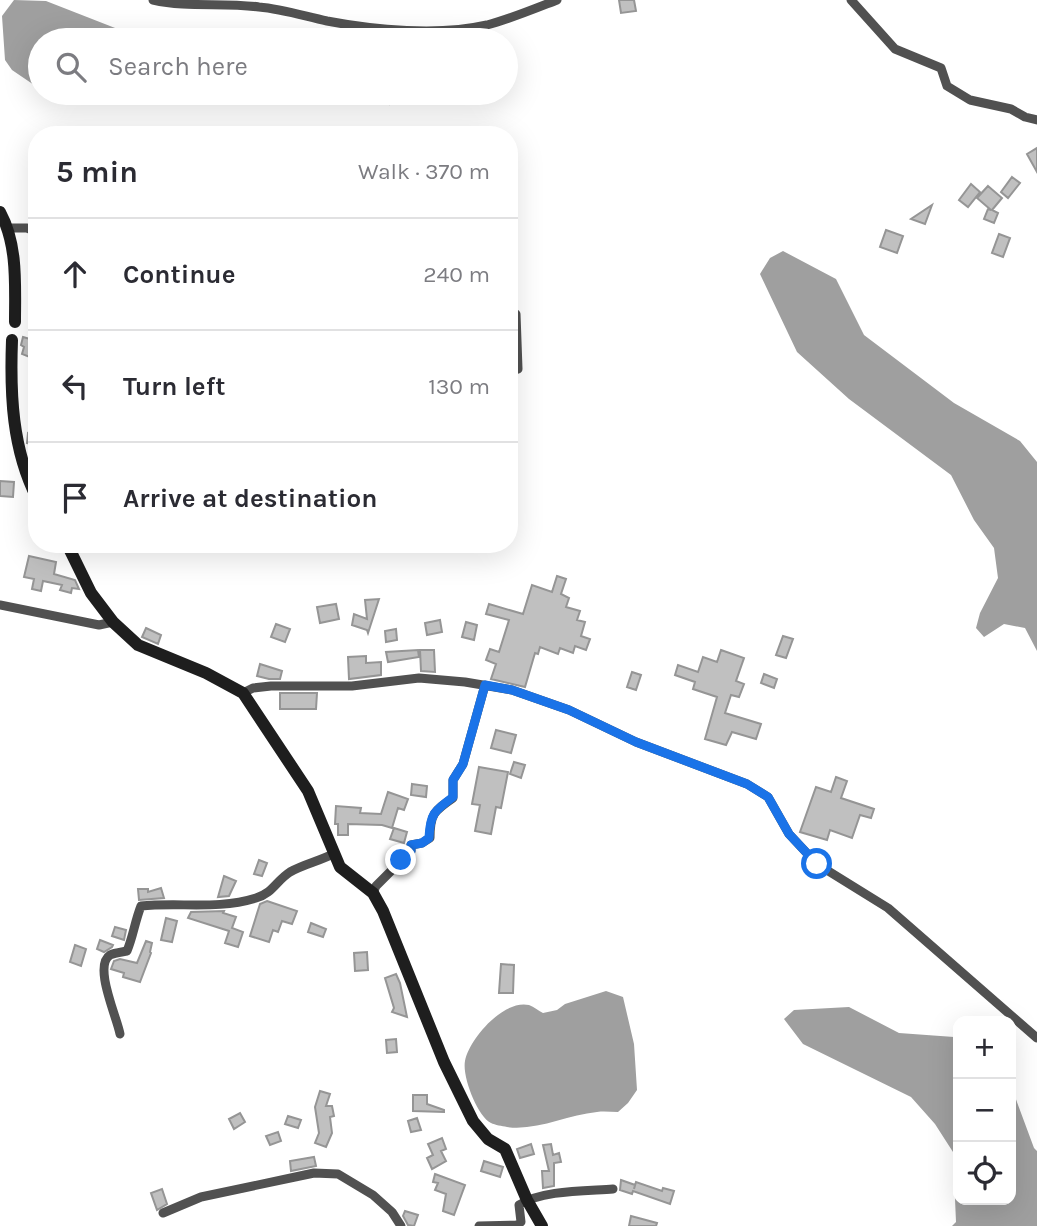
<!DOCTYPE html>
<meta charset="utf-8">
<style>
:root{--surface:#fff;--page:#f2f2f3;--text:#2b2b33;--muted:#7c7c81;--line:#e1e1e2}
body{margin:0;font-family:Karla,sans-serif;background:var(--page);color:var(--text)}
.controls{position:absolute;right:21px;bottom:21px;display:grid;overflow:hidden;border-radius:14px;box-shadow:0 7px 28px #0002}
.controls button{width:63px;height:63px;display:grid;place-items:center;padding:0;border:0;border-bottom:2px solid var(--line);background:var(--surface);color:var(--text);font:35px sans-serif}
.stop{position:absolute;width:21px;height:21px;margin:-16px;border:5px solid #1a73e8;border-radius:50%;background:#fff}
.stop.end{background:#1a73e8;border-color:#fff;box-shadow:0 2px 7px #0008}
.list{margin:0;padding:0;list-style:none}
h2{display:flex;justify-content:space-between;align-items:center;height:91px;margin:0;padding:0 28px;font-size:30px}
h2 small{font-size:23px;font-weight:400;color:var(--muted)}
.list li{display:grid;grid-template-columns:46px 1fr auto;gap:21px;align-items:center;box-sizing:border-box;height:112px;padding:0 28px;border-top:2px solid var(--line)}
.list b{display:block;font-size:26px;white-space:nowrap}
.list em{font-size:23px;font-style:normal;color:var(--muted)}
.icon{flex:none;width:38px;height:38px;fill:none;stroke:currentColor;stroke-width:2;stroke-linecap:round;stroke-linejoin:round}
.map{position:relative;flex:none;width:1037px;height:1226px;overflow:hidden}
.search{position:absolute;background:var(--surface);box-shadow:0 7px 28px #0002;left:28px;top:28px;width:490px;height:77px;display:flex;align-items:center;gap:18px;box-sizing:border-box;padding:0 24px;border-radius:38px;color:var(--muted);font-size:26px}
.panel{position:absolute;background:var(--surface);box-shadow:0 7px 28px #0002;left:28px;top:126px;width:490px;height:427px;border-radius:28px}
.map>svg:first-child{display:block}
.water{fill:#9f9f9f}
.building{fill:#c0c0c0;stroke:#959595;stroke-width:2}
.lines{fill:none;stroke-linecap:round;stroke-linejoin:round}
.street{stroke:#515151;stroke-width:9}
.secondary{stroke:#1e1e1e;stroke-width:12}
.route{stroke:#1a73e8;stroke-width:9}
</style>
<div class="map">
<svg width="1037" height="1226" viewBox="0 0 1037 1226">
<rect width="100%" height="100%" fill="#fff"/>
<!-- water -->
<path class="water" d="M14 0 46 1 133 35V40H40V89L12 70 5 60 2 16Z
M47 93H117C94 99 67 106 47 93Z
M783 251 836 279 864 335 954 403 1020 441 1037 462V651L1025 628 1004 624 984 637 976 628 980 613 998 578 994 548 974 520 951 475 849 399 797 352 760 274 770 258Z
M606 991 623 997 634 1044 637 1090 628 1103 618 1112C611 1112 604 1111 597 1112 567 1115 537 1131 507 1127 502 1126 495 1125 491 1123 477 1116 462 1076 465 1061 469 1039 504 999 529 1005 534 1007 539 1011 543 1013L557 1010 565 1004Z
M849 1007 899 1033 954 1037 958 1039V1200H1011V1086L1034 1148 1037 1151V1226H952L956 1222 953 1152 935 1124 911 1097 803 1044 784 1019 794 1010Z"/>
<!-- building -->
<path class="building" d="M619 0H634L636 11 621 13Z
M358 93H393L389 104 358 95Z
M1037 148V172L1027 154Z
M1012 177 1020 183 1008 198 1001 192Z
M971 184 980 192 968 207 959 200Z
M988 186 1002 198 992 210 998 213 994 223 984 219 988 209 991 210 977 198Z
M932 205 925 224 911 219Z
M886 230 903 236 897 253 880 247Z
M999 234 1010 238 1003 257 992 253Z
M23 337 37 341V355L33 353 32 358 22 354 24 347 21 345Z
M28 433 37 436V446L27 443Z
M0 481 14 482 13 497 0 496Z
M29 556 56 562 54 574 75 580 79 589 72 588 71 593 60 590 62 585 43 581 41 591 32 589 34 579 24 577Z
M557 576 566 579 561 594 569 598 566 607 580 611 577 620 585 622 581 636 590 639 586 650 575 646 573 653 560 648 558 654 540 647 538 654 535 653 525 687 491 679 496 664 486 660 490 649 499 652 509 620 486 614 489 604 523 614 532 585 552 592Z
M379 599 368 633 367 630 352 625 354 614 367 619 365 600Z
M336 604 339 619 320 623 317 607Z
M440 620 442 632 427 635 425 623Z
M466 622 477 625 474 640 462 637Z
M276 624 290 629 285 642 271 637Z
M146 628 161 635 158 644 142 637Z
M396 629 397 640 386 642 385 631Z
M783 636 793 639 786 658 776 655Z
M418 650 419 657 388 662 386 652Z
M420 650H434L435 672 421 671Z
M721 650 744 658 736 681 744 684 739 697 731 695 725 713 761 724 756 739 732 732 726 745 705 739 717 697 693 689 695 682 675 675 678 665 698 672 703 657 717 662Z
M366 656V663L381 662V675L349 679 348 657Z
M260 664 282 671 280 679H269L257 676Z
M632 672 641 675 636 690 627 687Z
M764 674 777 679 774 688 761 683Z
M280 693H317L316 709H280Z
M496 730 516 735 511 753 491 748Z
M514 762 525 765 521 778 510 774Z
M479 767 508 772 501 808 496 807 491 834 475 831 480 805 472 804Z
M836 777 847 781 841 798 874 809 871 818 860 815 852 838 830 830 827 840 800 832 816 787 831 792Z
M412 784 427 786 426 797 411 795Z
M388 792 408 799 404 810 398 808 392 828 382 825 348 824V835H338V824H335L336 806 361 808 360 813 381 814Z
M394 828 407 832 404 843 390 839Z
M259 860 267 863 262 876 254 874Z
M224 876 236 881 229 896 218 897Z
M161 888 164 898 139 900 138 889H148V892Z
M267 901 297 911 292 924 282 921 278 932 273 930 269 942 250 936 260 904Z
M224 911 223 913 236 917 232 928 243 932 238 947 225 943 229 931 188 918 191 912Z
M166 918 177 921 172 942 161 940Z
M311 923 326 929 323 937 308 932Z
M115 927 126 930 124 940 112 936Z
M100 940 113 945 112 947 104 952 97 949Z
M146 941 152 943 150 952 151 953 140 982 123 977 124 973 111 969 114 961 120 959 137 963Z
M75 945 86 949 81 966 70 962Z
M367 952 368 970 355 971 354 953Z
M501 964 514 965 513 993H499Z
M396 974 400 983 407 1017 392 1012 394 1008 385 978Z
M396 1039 397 1052 387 1053 386 1040Z
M320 1091 330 1094 326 1106H332L334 1116 330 1117 332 1133 326 1147 315 1143 319 1133 315 1107Z
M413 1095H427V1104L444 1110V1112L413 1111Z
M240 1113 245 1122 234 1129 229 1119Z
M288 1116 301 1120 298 1128 285 1124Z
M417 1118 421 1130 411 1132 408 1121Z
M278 1132 281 1141 270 1145 266 1136Z
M442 1138 446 1149 441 1151 446 1161 432 1169 427 1158 433 1155 428 1144Z
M531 1144 534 1154 520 1158 517 1149Z
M551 1144 553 1155 559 1153 561 1162 554 1163V1186L543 1188 542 1171H549L543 1145Z
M314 1157 316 1166 291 1171 290 1161Z
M484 1161 503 1167 500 1177 481 1171Z
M435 1174 465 1185 454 1215 443 1211 446 1194 435 1190 438 1183 433 1182Z
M621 1180 635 1185 634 1189 636 1182 662 1191 663 1188 674 1191 670 1204 633 1191 632 1194 620 1190Z
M162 1189 167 1204 157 1210 151 1193Z
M405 1211 418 1215 414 1226 408 1225 403 1216Z
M631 1216 657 1223 656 1226H629Z"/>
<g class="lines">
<!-- street -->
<path class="street" d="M153 0C188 8 223 2 259 7 282 9 304 16 327 21 374 30 439 36 487 25 510 19 534 9 557 0
M851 0 895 49 941 68 947 86 970 100 1011 109 1025 117 1037 120
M8 228H27L37 232
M509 371 518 369 516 314
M0 605 99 625 113 622
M243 693 253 688 271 686H352L419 678 465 682 512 690 569 710 636 742 747 784 768 797 789 834 817 864 888 908 1037 1038
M373 893 376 886 411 851V845L422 843 430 838C430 814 434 811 453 798V780L463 764 485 685
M120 1034C117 1017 93 966 110 955 114 953 122 952 127 951 133 937 135 921 141 906 179 902 218 910 256 898 273 893 276 881 290 872 304 864 320 861 335 853
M163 1213 201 1197 314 1173 338 1174 373 1195 392 1212 401 1226
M479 1226 517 1225 521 1222 519 1205C541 1190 587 1191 613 1189"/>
<!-- secondary -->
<path class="secondary" d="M0 212C18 245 15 285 15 322
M12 340C10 394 12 449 37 498
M67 544 91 593 113 622 138 645 206 673 243 693 308 791 340 867 373 893 383 911 444 1062 473 1121 488 1139 505 1149 527 1200 542 1226"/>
</g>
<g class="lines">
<!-- route -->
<path class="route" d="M401 860 411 851V845L422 843 429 838C430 814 434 811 453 797V780L463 764 485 685 512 690 569 710 636 742 747 784 768 797 789 834 817 864"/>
</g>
</svg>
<div class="controls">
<button>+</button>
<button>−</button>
<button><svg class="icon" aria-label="locate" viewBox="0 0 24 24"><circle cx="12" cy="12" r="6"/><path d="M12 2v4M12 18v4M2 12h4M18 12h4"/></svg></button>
</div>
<div class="stop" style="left:817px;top:864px"></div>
<div class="stop end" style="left:401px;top:860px"></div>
<div class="search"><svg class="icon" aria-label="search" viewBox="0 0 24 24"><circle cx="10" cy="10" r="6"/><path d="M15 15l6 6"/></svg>Search here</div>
<section class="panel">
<h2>5 min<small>Walk · 370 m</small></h2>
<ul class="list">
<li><svg class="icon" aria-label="ahead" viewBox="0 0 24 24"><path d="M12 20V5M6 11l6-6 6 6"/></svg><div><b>Continue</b></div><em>240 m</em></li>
<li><svg class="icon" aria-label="left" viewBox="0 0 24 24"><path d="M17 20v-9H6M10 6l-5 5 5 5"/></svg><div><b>Turn left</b></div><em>130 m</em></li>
<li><svg class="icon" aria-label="arrive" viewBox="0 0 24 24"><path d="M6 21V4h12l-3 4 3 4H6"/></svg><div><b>Arrive at destination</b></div></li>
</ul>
</section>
</div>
